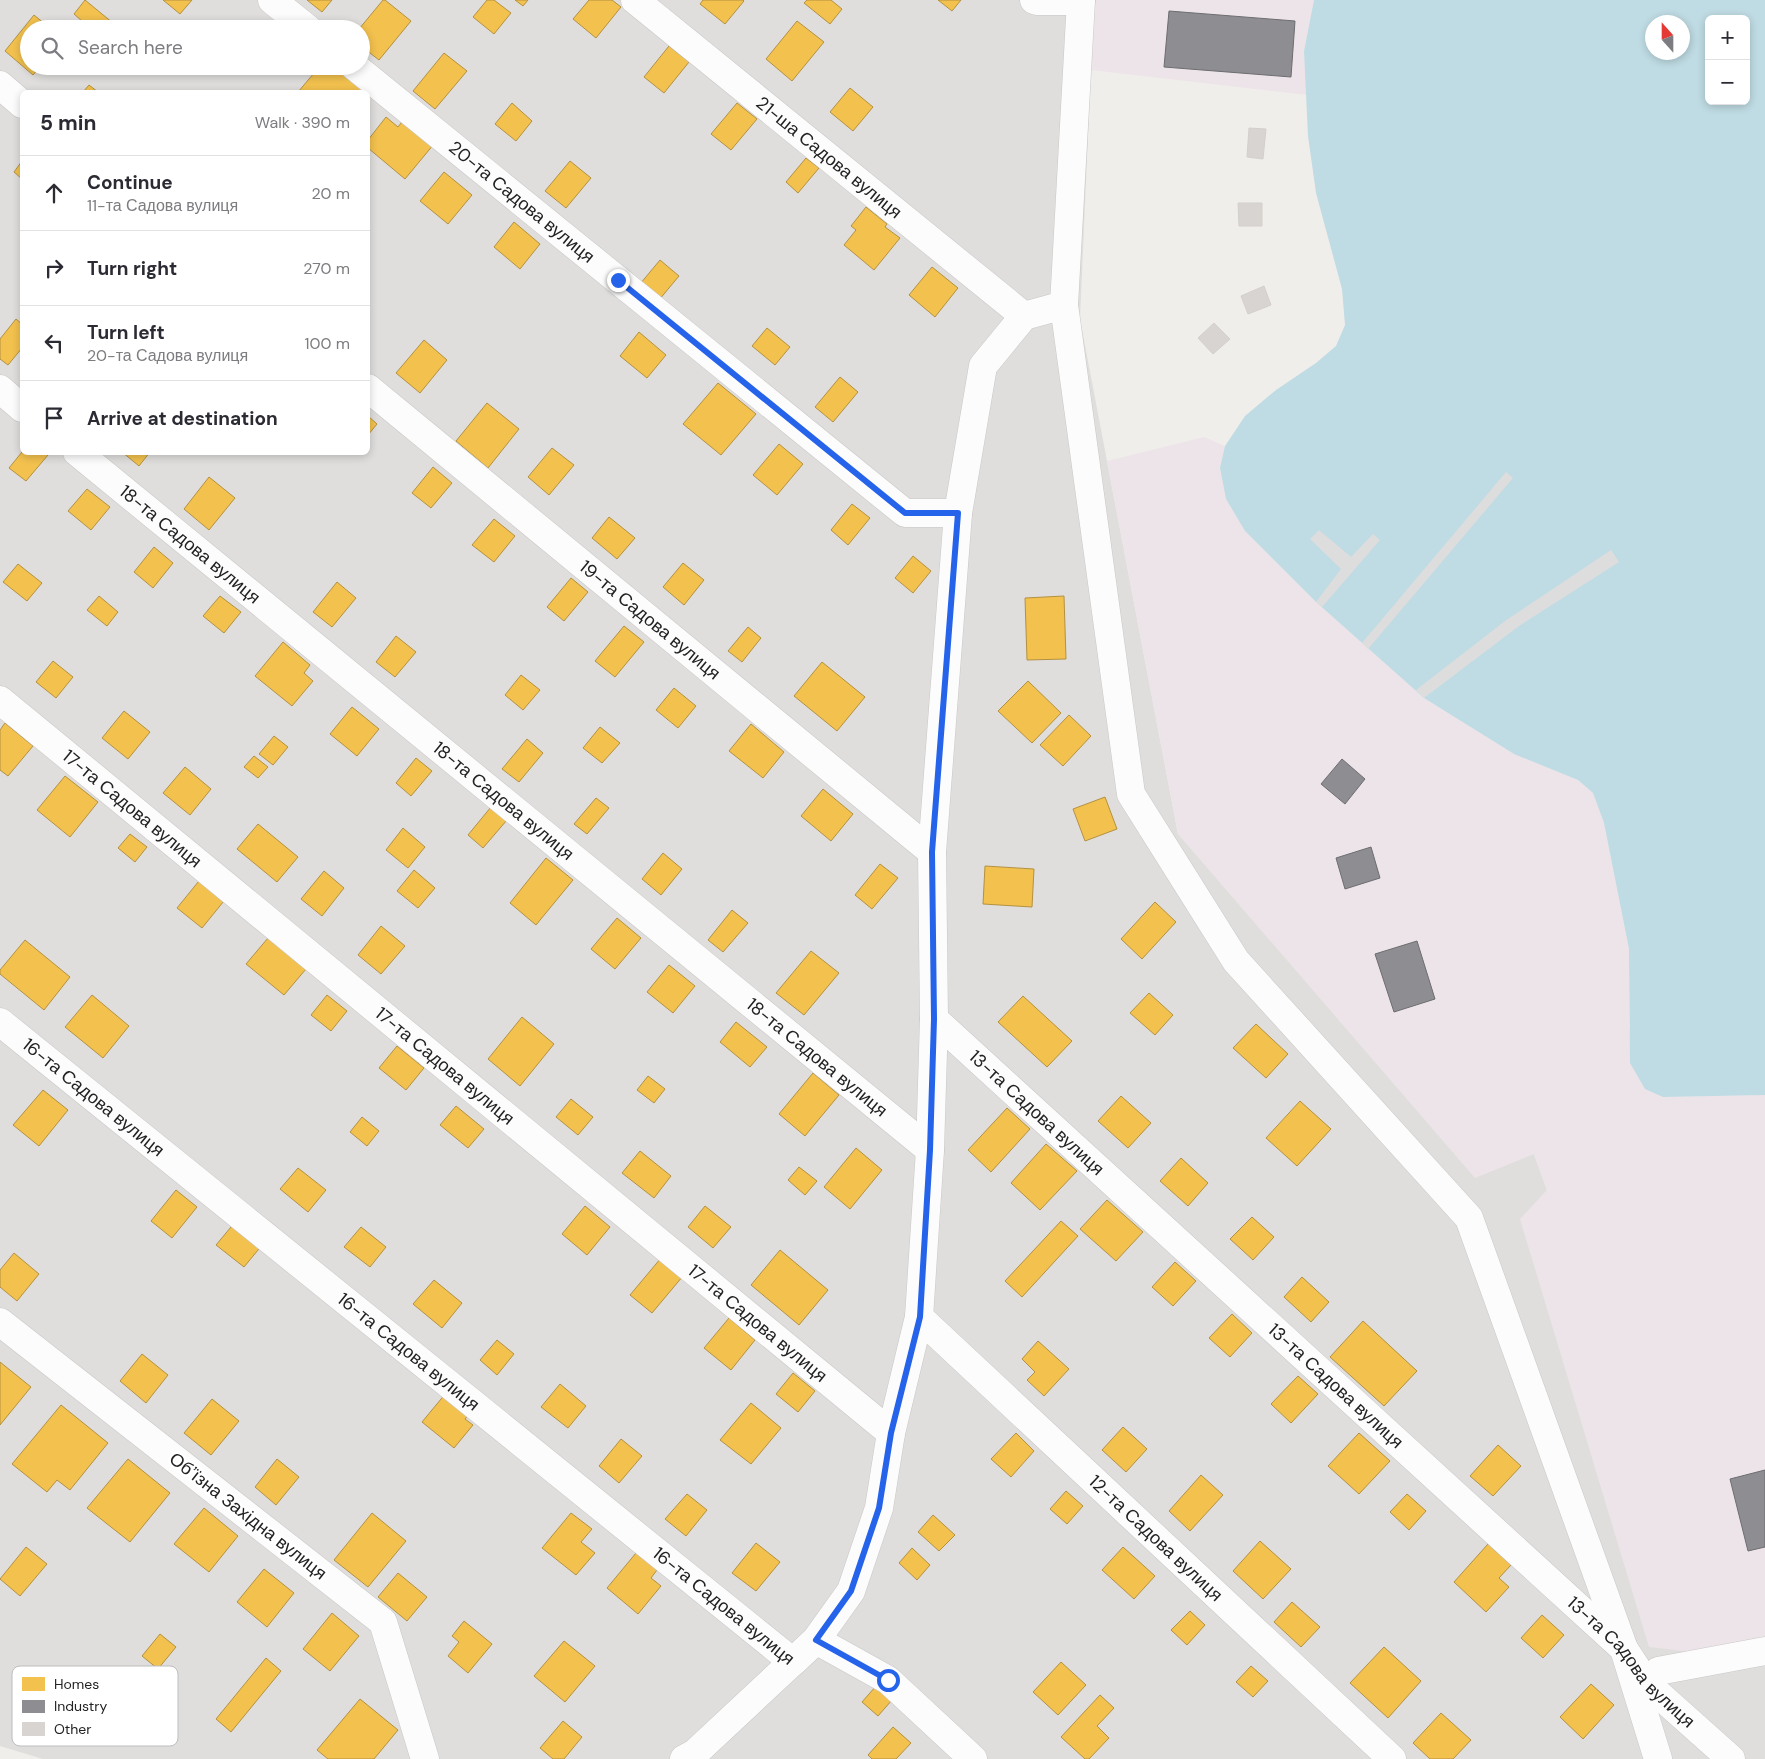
<!DOCTYPE html>
<meta charset="utf-8">
<style>
:root{--surface:#fff;--page:#f7f7f7;--text:#2b2b33;--muted:#7c7c81;--line:#e1e1e2}
body{margin:0;font-family:"DM Sans",sans-serif;background:var(--page);color:var(--text)}
.controls{position:absolute;right:15px;top:15px;display:grid;overflow:hidden;border-radius:8px;box-shadow:0 2px 8px #0003}
.controls button{width:45px;height:45px;display:grid;place-items:center;padding:0;border:0;border-bottom:1px solid var(--line);background:var(--surface);color:var(--text);font:25px sans-serif}
.compass{position:absolute;left:1645px;top:15px;width:45px;height:45px;border-radius:50%;background:var(--surface);box-shadow:0 2px 8px #0003;rotate:339deg}
.stop{position:absolute;width:15px;height:15px;margin:-11px;border:4px solid #2563eb;border-radius:50%;background:#fff}
.stop.end{background:#2563eb;border-color:#fff;box-shadow:0 1px 5px #0008}
.list{margin:0;padding:0;list-style:none}
h2{display:flex;justify-content:space-between;align-items:center;height:65px;margin:0;padding:0 20px;font-size:21px}
h2 small{font-size:16px;font-weight:400;color:var(--muted)}
.list li{display:grid;grid-template-columns:32px 1fr auto;gap:15px;align-items:center;box-sizing:border-box;height:75px;padding:0 20px;border-top:1px solid var(--line)}
.list b{display:block;font-size:19px;white-space:nowrap}
.list p{margin:0;font-size:16px;white-space:nowrap;color:var(--muted)}
.list em{font-size:16px;font-style:normal;color:var(--muted)}
.icon{flex:none;width:28px;height:28px;fill:none;stroke:currentColor;stroke-width:2;stroke-linecap:round;stroke-linejoin:round}
.map{position:relative;flex:none;width:1765px;height:1759px;overflow:hidden}
.search{position:absolute;background:var(--surface);box-shadow:0 2px 8px #0003;left:20px;top:20px;width:350px;height:55px;display:flex;align-items:center;gap:12px;box-sizing:border-box;padding:0 18px;border-radius:28px;color:var(--muted);font-size:19px}
.panel{position:absolute;background:var(--surface);box-shadow:0 2px 8px #0003;left:20px;top:90px;width:350px;height:365px;border-radius:8px}
.map>svg:first-child{display:block}
.residential{fill:#dfdedc;fill-rule:evenodd}
.industrial{fill:#ede4e9}
.water{fill:#bfdbe3;fill-rule:evenodd}
.pier{fill:#dedddd}
.homes{fill:#f2c14e;stroke:#b49141}
.industry{fill:#8d8d92;stroke:#6d6d70}
.building{fill:#d7d4d2;stroke:#d3d0cc}
.lines{fill:none;stroke-linecap:round;stroke-linejoin:round}
.minor-casing{stroke:#c9c8c7;stroke-width:29}
.minor{stroke:#fdfcfc;stroke-width:28}
.route{stroke:#2563eb;stroke-width:6}
.labels{text-anchor:middle;stroke-width:5;stroke-linejoin:round;paint-order:stroke}
.street-label{font-size:18px;fill:#222;stroke:#fff}
.key{fill:#fff;stroke:#bdbdbd;stroke-width:1}
.key-label{font-size:14px;fill:#222}
</style>
<div class="map">
<svg width="1765" height="1759" viewBox="0 0 1765 1759">
<rect width="100%" height="100%" fill="#f0eeeb"/>
<!-- residential -->
<path class="residential" d="M0 0H1094L1080 319 1178 834 1534 1154 1547 1190 1765 1641V1759H43L0 1746ZM29 29H361V66H29ZM22 92H368V452H22Z"/>
<!-- industrial -->
<path class="industrial" d="M1094 0H1314L1304 51 1307 95 1091 70Z
M1204 437 1225 446 1220 468 1226 499 1245 531 1316 602 1424 698 1514 754 1578 780 1593 793 1604 823 1629 949V1029L1663 1097 1765 1095V1641L1717 1655 1649 1647 1520 1219 1547 1190 1534 1154 1475 1178 1178 834 1107 461Z"/>
<!-- water -->
<path class="water" d="M1314 0H1765V1095L1663 1097 1645 1089 1630 1063 1629 949 1604 823 1593 793 1578 780 1514 754 1424 698 1316 602 1245 531 1226 499 1220 468 1225 446 1245 416 1276 390 1316 363 1336 346 1345 325 1342 289 1316 193 1308 136 1304 51ZM1709 19H1746V101H1709ZM1652 22H1682V52H1652Z"/>
<!-- pier -->
<path class="pier" d="M1506 472 1513 478 1368 649 1362 643Z
M1319 530 1351 557 1373 534 1380 540 1322 607 1316 602 1341 569 1310 539Z
M1611 550 1619 562 1519 626 1424 698 1416 690 1505 621Z"/>
<!-- homes -->
<path class="homes" d="M85 0 119 28 118 29H91L74 14Z
M163 0H192L180 14Z
M307 0H332L322 12Z
M383 0H385L411 21 379 60 361 46V29H359Z
M487 0H494L511 13 494 34 473 17Z
M515 0H528L523 6Z
M589 0H612L621 7 596 38 573 19Z
M703 0H743L744 1 725 24 700 4Z
M807 0H831L842 9 830 24 804 3Z
M938 0H961L952 11Z
M34 15 51 29H29V66H41L33 75 5 51Z
M258 20 268 29H251Z
M797 21 824 42 792 81 766 59Z
M669 46 689 62 664 93 644 77Z
M444 53 467 71 435 109 413 91Z
M320 66H337L366 90 364 92H298Z
M89 85 98 92H83Z
M850 88 873 107 853 131 830 112Z
M512 103 532 121 516 141 495 124Z
M737 103 757 119 731 150 711 134Z
M386 117 398 127 404 119 434 144 405 179 368 148V140Z
M806 158 819 168 798 193 786 182Z
M22 161V179L14 172Z
M570 161 591 178 566 208 545 191Z
M444 172 472 195 448 224 420 201Z
M866 207 887 224 885 227 900 238 874 270 844 245 856 230 851 226Z
M514 222 540 244 520 269 494 247Z
M660 260 679 276 659 300 640 284Z
M932 267 958 288 935 317 909 295Z
M16 319 22 324V348L8 365 0 359V339Z
M767 328 790 347 775 365 752 346Z
M639 332 666 355 647 378 620 356Z
M424 340 447 360 420 393 396 373Z
M840 377 858 392 833 422 815 407Z
M718 383 756 414 721 455 683 424Z
M487 403 519 429 488 468 456 441Z
M368 416 377 424 368 435Z
M779 444 803 464 777 495 753 475Z
M552 448 574 465 549 495 528 477Z
M22 452H44L48 455 26 481 9 468Z
M122 452H150L139 466Z
M433 467 452 483 431 508 412 493Z
M209 477 235 498 209 530 184 509Z
M87 489 110 507 91 530 68 511Z
M852 504 870 518 848 545 831 530Z
M609 517 635 538 617 559 592 538Z
M494 519 515 536 494 562 472 545Z
M154 547 173 563 153 588 134 572Z
M913 556 931 571 913 593 895 578Z
M683 563 704 580 684 605 663 587Z
M18 564 42 583 27 601 3 582Z
M571 578 588 592 564 621 547 607Z
M337 582 356 598 332 627 313 612Z
M99 596 118 612 107 626 87 610Z
M220 596 241 612 224 633 203 616Z
M1064 596 1066 659 1027 660 1025 598Z
M624 626 644 642 615 677 595 661Z
M748 627 761 638 742 662 728 651Z
M396 636 416 652 395 677 376 662Z
M283 642 310 665 304 673 313 681 292 706 255 676Z
M53 661 73 677 56 698 36 682Z
M822 662 865 697 837 731 794 696Z
M521 675 540 690 523 710 505 695Z
M1028 681 1061 713 1032 743 998 711Z
M674 688 696 706 678 728 656 710Z
M352 707 379 729 357 756 330 734Z
M124 711 150 732 128 759 102 738Z
M1069 715 1091 736 1063 766 1040 745Z
M5 723 33 746 8 776 0 770V730Z
M751 724 784 752 763 778 729 751Z
M600 727 620 743 602 763 583 748Z
M274 736 288 747 273 765 259 754Z
M527 739 543 753 519 782 502 769Z
M254 756 268 767 258 778 244 767Z
M416 758 432 771 411 796 396 783Z
M185 767 211 789 190 815 163 793Z
M65 776 98 802 70 837 37 810Z
M823 789 853 814 831 841 801 816Z
M1105 797 1117 829 1085 841 1073 809Z
M596 798 609 808 587 834 574 824Z
M491 807 507 820 483 848 468 835Z
M258 824 298 857 277 882 237 849Z
M403 828 425 847 408 868 386 850Z
M130 834 147 847 135 862 118 848Z
M663 853 682 869 661 895 642 879Z
M546 858 573 880 536 925 510 903Z
M880 864 898 878 872 909 855 895Z
M985 866 1034 869 1032 907 983 904Z
M414 870 435 888 418 908 397 891Z
M324 871 344 888 322 916 301 899Z
M203 876 228 896 202 928 177 908Z
M1155 902 1176 922 1142 959 1121 939Z
M732 910 748 923 723 952 708 940Z
M617 918 641 938 615 969 591 949Z
M381 926 405 946 381 974 358 955Z
M268 938 306 969 284 995 246 964Z
M25 940 70 977 44 1010 0 974V970Z
M811 951 839 973 804 1015 776 993Z
M669 965 695 986 673 1013 647 992Z
M1149 993 1173 1015 1155 1035 1130 1013Z
M92 995 129 1026 103 1058 65 1027Z
M327 995 347 1011 331 1031 311 1015Z
M1023 996 1072 1041 1047 1067 998 1022Z
M522 1017 554 1044 520 1086 488 1059Z
M736 1022 767 1047 750 1067 720 1042Z
M1256 1024 1288 1054 1266 1078 1233 1048Z
M397 1046 424 1068 406 1090 379 1068Z
M813 1073 839 1095 805 1136 779 1114Z
M648 1076 665 1089 654 1103 637 1090Z
M43 1090 68 1110 39 1146 13 1125Z
M1121 1096 1151 1123 1128 1148 1098 1121Z
M571 1099 593 1117 578 1135 556 1117Z
M1300 1101 1331 1129 1297 1166 1266 1138Z
M456 1106 484 1129 468 1148 440 1125Z
M1007 1108 1030 1129 991 1172 968 1150Z
M362 1117 379 1131 367 1146 350 1132Z
M1046 1144 1077 1171 1040 1210 1011 1183Z
M856 1148 882 1170 850 1209 824 1187Z
M640 1151 671 1176 654 1198 622 1173Z
M1181 1158 1208 1183 1188 1206 1160 1181Z
M799 1167 817 1181 805 1195 788 1180Z
M298 1168 326 1190 308 1212 280 1189Z
M176 1190 197 1207 172 1238 151 1221Z
M1107 1200 1143 1232 1116 1261 1080 1229Z
M585 1206 610 1227 587 1255 562 1234Z
M705 1206 731 1227 713 1248 688 1227Z
M1252 1217 1274 1237 1253 1260 1230 1239Z
M236 1221 263 1244 244 1267 216 1245Z
M1061 1221 1078 1236 1022 1297 1005 1281Z
M361 1227 386 1247 370 1267 344 1247Z
M780 1250 828 1290 799 1325 751 1285Z
M14 1253 39 1274 17 1301 0 1287V1270Z
M661 1258 683 1276 652 1313 630 1295Z
M1175 1262 1196 1281 1173 1306 1152 1287Z
M1302 1277 1329 1302 1311 1322 1284 1297Z
M434 1280 462 1303 442 1328 413 1304Z
M1232 1314 1252 1333 1230 1357 1209 1338Z
M729 1318 755 1340 731 1370 704 1348Z
M1363 1321 1417 1371 1384 1406 1330 1357Z
M497 1340 514 1354 497 1375 480 1360Z
M1038 1341 1069 1369 1044 1396 1027 1380 1035 1372 1022 1359Z
M142 1354 168 1375 146 1403 120 1381Z
M0 1362 31 1387 0 1425Z
M793 1373 815 1391 798 1412 776 1394Z
M1298 1376 1318 1394 1291 1423 1271 1404Z
M560 1384 586 1406 568 1428 541 1407Z
M446 1393 470 1413 465 1419 473 1425 454 1448 422 1422Z
M212 1399 239 1421 211 1455 184 1433Z
M751 1403 781 1428 751 1464 720 1440Z
M61 1405 108 1443 70 1490 57 1480 47 1492 12 1464Z
M1123 1427 1147 1449 1126 1472 1102 1450Z
M1016 1433 1034 1451 1011 1477 991 1459Z
M1359 1433 1390 1461 1359 1494 1328 1466Z
M621 1439 642 1456 619 1483 599 1466Z
M1498 1445 1521 1466 1493 1496 1470 1476Z
M128 1459 170 1493 130 1542 87 1508Z
M277 1459 299 1477 276 1505 255 1487Z
M1201 1475 1223 1495 1190 1531 1169 1511Z
M1066 1491 1083 1506 1067 1524 1050 1509Z
M687 1494 707 1510 686 1536 665 1519Z
M1407 1494 1426 1511 1409 1530 1390 1512Z
M204 1508 238 1536 209 1572 174 1544Z
M372 1513 406 1541 368 1587 334 1560Z
M571 1513 592 1529 581 1542 595 1553 576 1575 542 1548Z
M933 1515 955 1535 939 1551 918 1532Z
M1260 1541 1291 1569 1263 1599 1233 1571Z
M756 1543 780 1562 756 1591 732 1573Z
M1488 1544 1511 1565 1499 1578 1509 1587 1486 1612 1454 1582Z
M26 1547 47 1564 20 1596 0 1579Z
M1123 1547 1155 1576 1134 1599 1102 1570Z
M912 1548 930 1565 917 1580 899 1563Z
M636 1553 657 1570 651 1578 661 1586 638 1614 607 1588Z
M264 1569 294 1593 267 1627 237 1602Z
M398 1573 427 1597 407 1621 378 1597Z
M1292 1602 1320 1627 1301 1647 1274 1622Z
M1190 1611 1205 1625 1187 1645 1171 1630Z
M332 1613 359 1636 330 1671 303 1649Z
M1542 1615 1564 1635 1543 1658 1521 1638Z
M464 1621 492 1644 468 1673 448 1656 459 1642 452 1636Z
M160 1634 176 1647 158 1669 142 1656Z
M564 1641 595 1666 565 1702 534 1676Z
M1384 1647 1421 1681 1388 1718 1350 1683Z
M266 1658 281 1671 231 1732 216 1719Z
M1061 1662 1086 1685 1058 1715 1033 1692Z
M1251 1666 1268 1681 1253 1697 1236 1682Z
M1591 1684 1614 1705 1583 1739 1560 1717Z
M876 1686 892 1700 878 1716 862 1702Z
M1100 1695 1114 1708 1097 1726 1109 1738 1089 1759H1085L1061 1737Z
M360 1699 398 1730 374 1759H328L317 1750Z
M1441 1713 1471 1740 1453 1759H1430L1413 1743Z
M563 1721 582 1737 564 1759H553L540 1748Z
M893 1727 911 1743 896 1759H872L868 1755Z"/>
<!-- industry -->
<path class="industry" d="M1169 11 1295 21 1291 77 1164 67Z
M1342 759 1365 779 1345 804 1321 784Z
M1371 847 1380 878 1345 889 1336 858Z
M1417 941 1435 999 1394 1012 1375 954Z
M1765 1470V1547L1748 1551 1730 1479Z"/>
<!-- building -->
<path class="building" d="M1249 128 1266 129 1263 159 1247 157Z
M1238 203H1262V226H1239Z
M1264 286 1271 305 1248 314 1241 296Z
M1214 323 1230 339 1213 354 1198 338Z"/>
<g class="lines">
<!-- minor casing -->
<g class="minor-casing">
<g id="minor">
<path d="M272 0 308 29"/>
<path id="s1" d="M635 0 1024 316"/>
<path d="M1034 0 1037 1H1081"/>
<path d="M1081 0 1064 305 1131 794 1236 961 1469 1218 1624 1649 1658 1759"/>
<path id="s2" d="M354 66 905 513H958"/>
<path d="M0 85 22 104"/>
<path id="s3" d="M368 388 932 852"/>
<path d="M0 389 22 408"/>
<path id="s4" d="M77 452 930 1150"/>
<path id="s5" d="M0 700 891 1433"/>
<path id="s6" d="M934 1019 1624 1649 1647 1684 1731 1759"/>
<path id="s7" d="M0 1022 793 1662 816 1640 888 1680 973 1759"/>
<path id="s8" d="M919 1317 1392 1759"/>
<path d="M0 1322 383 1622 425 1759"/>
<path d="M1647 1684 1658 1671 1765 1651"/>
<path d="M684 1759 695 1753 816 1640 851 1591 879 1508 891 1433 919 1317 930 1150 934 1019 932 852 958 513 983 366 1024 316 1064 305"/>
</g>
</g>
<!-- minor -->
<use href="#minor" class="minor"/>
</g>
<g class="lines">
<!-- route -->
<path class="route" d="M618 280 905 513H958L932 852 934 1019 930 1150 920 1317 891 1433 879 1508 851 1591 816 1640 888 1680"/>
</g>
<g class="labels">
<!-- street labels -->
<g class="street-label">
<text dy="6" stroke="none"><textPath href="#s1" startOffset="250">21-ша Садова вулиця</textPath></text>
<text dy="6" stroke="none"><textPath href="#s2" startOffset="216">20-та Садова вулиця</textPath></text>
<text dy="6" stroke="none"><textPath href="#s4" startOffset="146">18-та Садова вулиця</textPath></text>
<text dy="6" stroke="none"><textPath href="#s3" startOffset="365">19-та Садова вулиця</textPath></text>
<text dy="6" stroke="none"><textPath href="#s4" startOffset="551">18-та Садова вулиця</textPath></text>
<text dy="6" stroke="none"><textPath href="#s5" startOffset="171">17-та Садова вулиця</textPath></text>
<text dy="6" stroke="none"><textPath href="#s4" startOffset="956">18-та Садова вулиця</textPath></text>
<text dy="6" stroke="none"><textPath href="#s5" startOffset="576">17-та Садова вулиця</textPath></text>
<text dy="6" stroke="none"><textPath href="#s7" startOffset="120">16-та Садова вулиця</textPath></text>
<text dy="6" stroke="none"><textPath href="#s6" startOffset="139">13-та Садова вулиця</textPath></text>
<text dy="6" stroke="none"><textPath href="#s5" startOffset="981">17-та Садова вулиця</textPath></text>
<text dy="6" stroke="none"><textPath href="#s7" startOffset="525">16-та Садова вулиця</textPath></text>
<text dy="6" stroke="none"><textPath href="#s6" startOffset="544">13-та Садова вулиця</textPath></text>
<text transform="translate(248 1516) rotate(38)" y="6">Обʼїзна Західна вулиця</text>
<text dy="6" stroke="none"><textPath href="#s8" startOffset="324">12-та Садова вулиця</textPath></text>
<text dy="6" stroke="none"><textPath href="#s7" startOffset="930">16-та Садова вулиця</textPath></text>
<text dy="6" stroke="none"><textPath href="#s6" startOffset="949">13-та Садова вулиця</textPath></text>
</g>
</g>
<!-- legend -->
<rect x="12" y="1666" width="166" height="80" rx="8" class="key"/>
<rect x="22" y="1677" width="23" height="14" fill="#f2c14e"/>
<rect x="22" y="1700" width="23" height="13" fill="#8d8d92"/>
<rect x="22" y="1722" width="23" height="14" fill="#d7d4d2"/>
<g class="key-label">
<text x="54" y="1689">Homes</text>
<text x="54" y="1711">Industry</text>
<text x="54" y="1734">Other</text>
</g>
</svg>
<div class="controls">
<button>+</button>
<button>−</button>
</div>
<svg class="compass" viewBox="-18 -18 36 36"><path d="M0-13l5 13h-10z" fill="#e53935"/><path d="M0 13l5-13h-10z" fill="#7c7c81"/></svg>
<div class="stop" style="left:888px;top:1680px"></div>
<div class="stop end" style="left:618px;top:280px"></div>
<div class="search"><svg class="icon" aria-label="search" viewBox="0 0 24 24"><circle cx="10" cy="10" r="6"/><path d="M15 15l6 6"/></svg>Search here</div>
<section class="panel">
<h2>5 min<small>Walk · 390 m</small></h2>
<ul class="list">
<li><svg class="icon" aria-label="ahead" viewBox="0 0 24 24"><path d="M12 20V5M6 11l6-6 6 6"/></svg><div><b>Continue</b><p>11-та Садова вулиця</p></div><em>20 m</em></li>
<li><svg class="icon" aria-label="right" viewBox="0 0 24 24"><path d="M7 20v-9h11M14 6l5 5-5 5"/></svg><div><b>Turn right</b></div><em>270 m</em></li>
<li><svg class="icon" aria-label="left" viewBox="0 0 24 24"><path d="M17 20v-9H6M10 6l-5 5 5 5"/></svg><div><b>Turn left</b><p>20-та Садова вулиця</p></div><em>100 m</em></li>
<li><svg class="icon" aria-label="arrive" viewBox="0 0 24 24"><path d="M6 21V4h12l-3 4 3 4H6"/></svg><div><b>Arrive at destination</b></div></li>
</ul>
</section>
</div>
